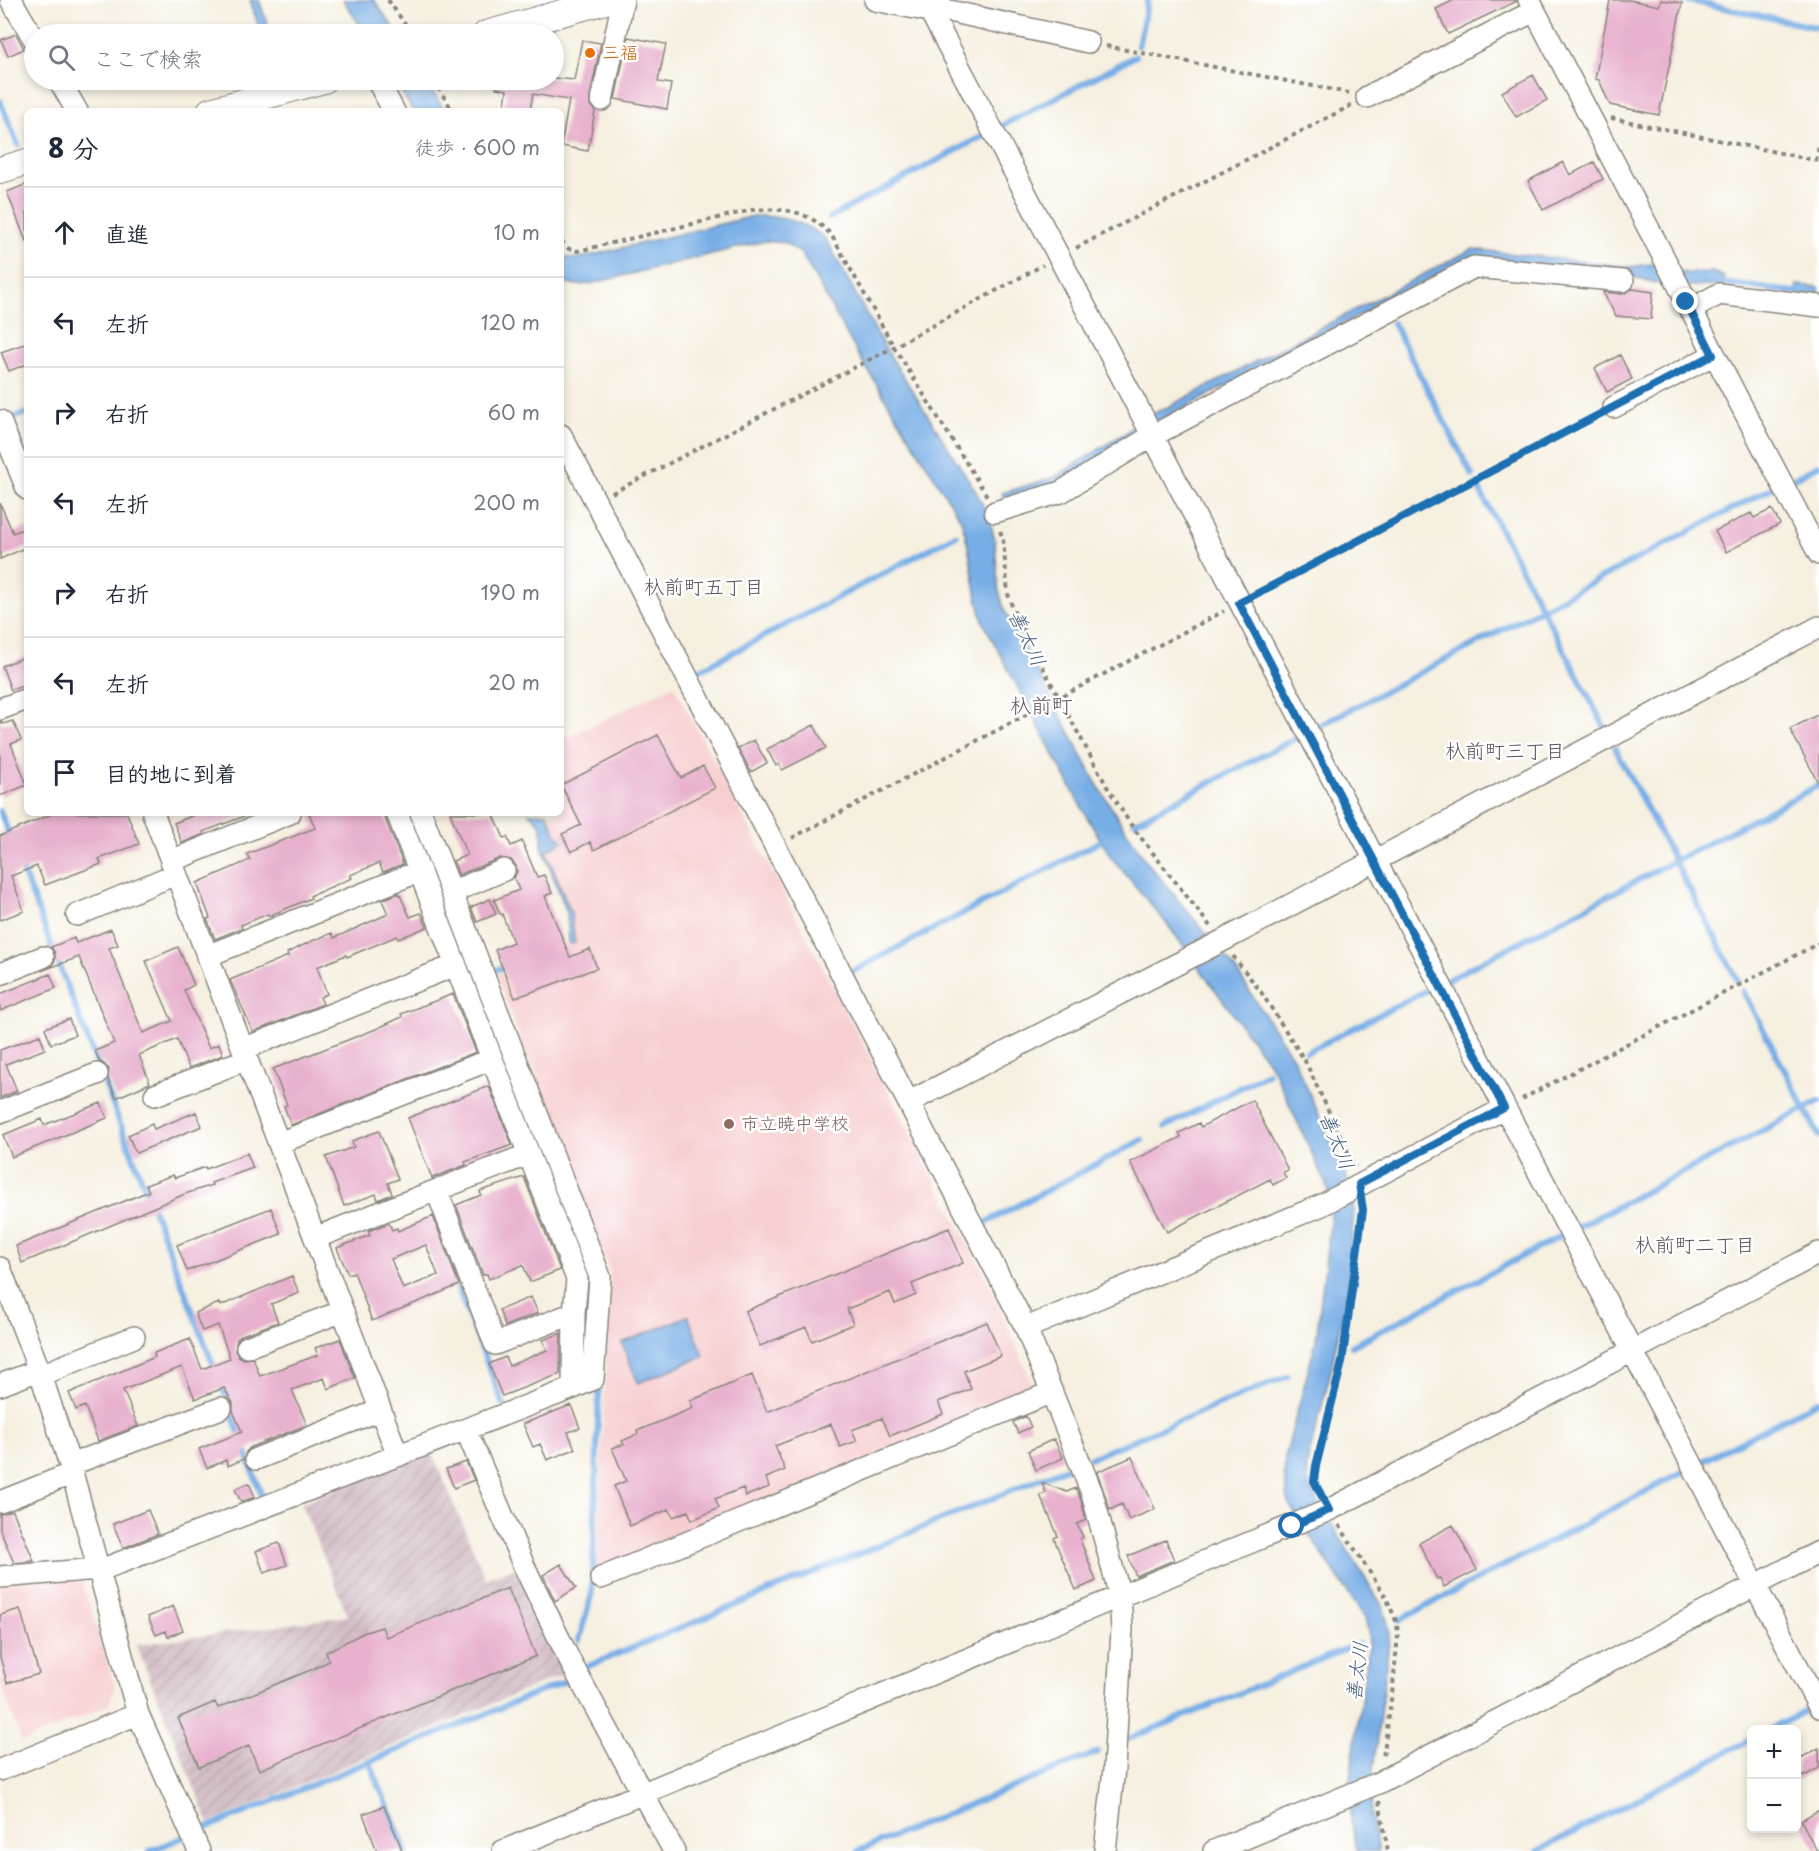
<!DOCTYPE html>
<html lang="ja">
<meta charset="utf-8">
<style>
:root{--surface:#fff;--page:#f2f2f3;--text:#1f2937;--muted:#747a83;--line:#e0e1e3}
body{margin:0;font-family:"Playpen Sans","Klee One",sans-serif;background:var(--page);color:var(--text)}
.controls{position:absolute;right:18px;bottom:18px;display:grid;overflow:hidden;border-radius:9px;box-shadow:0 3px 9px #0003}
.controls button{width:54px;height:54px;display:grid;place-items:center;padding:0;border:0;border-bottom:2px solid var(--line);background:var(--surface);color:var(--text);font:30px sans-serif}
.stop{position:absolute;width:18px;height:18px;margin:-14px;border:4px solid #1f6fb2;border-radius:50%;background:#fff}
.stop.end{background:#1f6fb2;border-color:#fff;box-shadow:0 2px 6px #0008}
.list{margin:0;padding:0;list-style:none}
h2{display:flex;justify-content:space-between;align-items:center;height:78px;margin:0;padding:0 24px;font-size:26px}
h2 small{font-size:20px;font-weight:400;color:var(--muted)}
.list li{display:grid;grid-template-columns:39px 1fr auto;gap:18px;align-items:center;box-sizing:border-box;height:90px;padding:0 24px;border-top:2px solid var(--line)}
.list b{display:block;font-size:22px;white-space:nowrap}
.list em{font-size:20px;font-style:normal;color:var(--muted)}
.icon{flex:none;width:33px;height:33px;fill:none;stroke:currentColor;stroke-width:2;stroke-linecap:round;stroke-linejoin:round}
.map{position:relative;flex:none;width:1819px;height:1851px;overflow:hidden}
.search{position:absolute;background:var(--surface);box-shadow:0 3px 9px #0003;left:24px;top:24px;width:540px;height:66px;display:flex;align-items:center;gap:15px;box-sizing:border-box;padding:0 21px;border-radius:33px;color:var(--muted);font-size:22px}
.panel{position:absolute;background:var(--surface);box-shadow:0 3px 9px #0003;left:24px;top:108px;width:540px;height:708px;border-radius:9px}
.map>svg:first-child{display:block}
.built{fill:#f7cfd0}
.industrial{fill:url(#industrial-furrows)}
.water{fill:#78aee6;stroke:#4a6581;stroke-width:1.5}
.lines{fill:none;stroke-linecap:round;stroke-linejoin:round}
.stream{stroke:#78aee6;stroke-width:6}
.building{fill:#e8b1ce;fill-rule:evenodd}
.minor-casing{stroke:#89867e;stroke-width:24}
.major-casing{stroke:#89867e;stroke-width:28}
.path{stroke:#89867e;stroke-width:4;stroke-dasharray:4.5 4.5;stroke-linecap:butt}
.minor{stroke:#fff;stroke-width:21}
.major{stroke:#fff;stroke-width:26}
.route{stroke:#1f6fb2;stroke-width:8}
.food-dot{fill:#e8710a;stroke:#fff;stroke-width:2}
.education-dot{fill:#8d6e63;stroke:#fff;stroke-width:2}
.labels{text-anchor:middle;stroke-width:5;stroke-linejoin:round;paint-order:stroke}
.food-label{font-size:18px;fill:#c56008;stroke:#fff;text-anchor:start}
.education-label{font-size:18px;fill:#785e54;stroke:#fff;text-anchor:start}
.neighbourhood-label{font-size:20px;fill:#63505a;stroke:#fff}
.water-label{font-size:20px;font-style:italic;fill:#455e77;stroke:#fff}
.quarter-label{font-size:21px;fill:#63505a;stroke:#fff}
</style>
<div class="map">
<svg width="1819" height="1851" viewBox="0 0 1819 1851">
<defs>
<pattern id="industrial-furrows" width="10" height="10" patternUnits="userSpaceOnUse" patternTransform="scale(1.5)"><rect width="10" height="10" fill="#d2bdc5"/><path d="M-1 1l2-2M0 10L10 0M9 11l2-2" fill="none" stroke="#b4a2a9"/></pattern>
</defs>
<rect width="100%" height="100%" fill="#fff"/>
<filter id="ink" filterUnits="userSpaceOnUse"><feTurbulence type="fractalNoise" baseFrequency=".0167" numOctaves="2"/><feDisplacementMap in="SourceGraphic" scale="12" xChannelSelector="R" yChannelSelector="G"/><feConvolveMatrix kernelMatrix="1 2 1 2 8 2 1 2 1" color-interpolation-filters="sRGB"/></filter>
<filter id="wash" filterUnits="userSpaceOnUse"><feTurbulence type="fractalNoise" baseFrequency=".008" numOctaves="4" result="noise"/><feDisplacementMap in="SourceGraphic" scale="24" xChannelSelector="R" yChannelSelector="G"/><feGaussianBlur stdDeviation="1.35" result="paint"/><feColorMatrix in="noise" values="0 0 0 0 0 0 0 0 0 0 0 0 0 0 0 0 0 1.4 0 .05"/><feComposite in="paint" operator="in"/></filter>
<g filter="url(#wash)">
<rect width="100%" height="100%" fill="#f6f0e0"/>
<!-- built -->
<path class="built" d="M674 685 992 1289 1034 1388 596 1577 610 1273 496 975 575 942 571 912 546 851 557 835 547 813H561V741Z
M80 1575 115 1687 109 1705 22 1742 0 1681V1582Z"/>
<!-- industrial -->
<path class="industrial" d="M432 1453 486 1579 514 1568 568 1672 209 1823 136 1645 348 1616 301 1503Z"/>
<!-- water -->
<path class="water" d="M250 0H259L271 34H261Z
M343 0H374L398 34H366Z
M394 80H426L445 111H413Z
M754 216C781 216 804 221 826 239L884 346 977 493 990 521 995 541 998 587 1004 609 1098 786 1121 823 1146 861 1233 966 1294 1059 1346 1175 1354 1210 1347 1291 1330 1375 1306 1467 1310 1489 1383 1607 1388 1624 1390 1635 1373 1771 1371 1815 1378 1851H1357L1350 1814 1349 1784 1369 1645 1368 1631 1365 1618 1290 1506C1285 1489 1283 1475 1285 1457L1316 1341 1332 1206 1326 1184 1273 1069 1167 924 1111 857 1085 814 984 624C972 590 973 554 961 520L859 356 801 253 785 243 765 241 594 283 579 285 561 283V253L565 257 576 259Z
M1472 249 1629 267 1651 264 1668 270 1687 273 1713 272 1724 277 1722 286C1689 287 1657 286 1625 274L1472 256 1154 424 1058 484 1004 500 1002 493 1055 477 1127 432 1138 420 1168 407Z
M1797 285 1819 287V297L1795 294Z
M529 813H547L557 835 563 841 546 851 571 912 575 943 569 944 567 913 542 847V832L540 823Z
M688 1316 704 1356 638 1383 622 1343Z"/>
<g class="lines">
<!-- stream -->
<path class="stream" d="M1685 0 1819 28
M1138 46 1148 0
M0 101 18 145
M1001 126 1136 56
M829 218 985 135
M1715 282 1801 293
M1393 323 1472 475
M15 417 27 413
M1793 479 1819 465
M1477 485 1604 726
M698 671 956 535
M1315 728 1772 488
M1615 748 1738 981
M0 811 11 840
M1135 822 1300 736
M20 864 216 1372
M853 971 1099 842
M492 975 491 972 509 965
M1447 980 1819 785
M1743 991 1819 1136
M1307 1052 1433 987
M1165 1127 1268 1073
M556 1193 589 1278V1291
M985 1223 1142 1140
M1576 1228 1819 1101
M458 1288 504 1406
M1352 1346 1561 1236
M220 1381 263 1499
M1090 1458 1288 1376
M1699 1463 1819 1401
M1400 1620 1685 1471
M579 1640 592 1593 599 1392
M586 1667 1066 1468
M1770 1730 1810 1708
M1129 1739 1358 1644
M369 1761 406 1851
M150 1851 569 1680
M858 1851 1098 1752
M1538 1851 1752 1739"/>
</g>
<g id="blocks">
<!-- building -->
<path class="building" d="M1454 0H1516L1517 1 1448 34 1436 9Z
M1610 0H1629L1659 6 1661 0 1682 3 1659 115 1610 105 1599 80 1595 79Z
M16 34 24 49 8 56 1 40Z
M628 37 666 44 658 82 671 84 667 109 615 99Z
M582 40 601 43 590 97V105L595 111 588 151 561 146 569 100 533 94 530 111H504L507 90 496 88 497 80 554 78 574 80Z
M1533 75 1547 100 1516 117 1502 92Z
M1563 162 1570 175 1594 162 1603 179 1543 210 1528 181Z
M27 184V241H26L7 192Z
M1632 289 1653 292 1651 319 1616 316 1603 292 1622 294Z
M27 343V364L9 371 1 352Z
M1620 355 1632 379 1607 392 1595 368Z
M0 503 13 533 27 527V547L0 559Z
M1772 509 1780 524 1726 552 1715 531 1751 513 1754 518Z
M27 656V684L11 690 2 666Z
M1819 714V784L1790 729Z
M0 721 3 724 13 721 21 740 11 744 27 785 0 796Z
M814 725 826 748 782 770 779 764 776 766 767 749Z
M658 735 681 778 703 766 715 788 594 850 590 842 571 852 562 834 581 825 561 785Z
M754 740 767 763 751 772 738 748Z
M54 813H127L139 844 99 859 101 864 45 885 37 866 11 876 24 911 0 920V836Z
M199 813H249L250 814 203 832 204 834 182 843 174 823Z
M309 813H383L403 864 383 872 379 863 350 875 352 878 310 896 311 898 269 916 268 914 241 925 242 928 215 939 207 919 210 918 197 883 250 860 247 854 315 828Z
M450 813H493L504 838 507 837 511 846 522 841 537 877 544 875 552 893 545 896 570 957 590 949 597 968 515 998 495 950 513 942 502 914H500L494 900 519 890 514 878 517 872 516 866 511 860 500 858 459 875 453 861 467 855Z
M399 893 410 917 421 913 427 927 398 939 397 936 347 957 346 955 317 967 327 994 320 997 323 1004 253 1032 230 980 288 956 287 953 312 941 332 933 334 938 388 914 382 900Z
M490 899 496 914 477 922 471 907Z
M111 929 118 945 109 948 143 1033 172 1021 146 961 178 947 194 985 184 990 209 1048 219 1044 223 1055 189 1068 177 1039 139 1055 150 1083 116 1098 108 1079 109 1069 104 1064 99 1061 95 1051 114 1043 79 957 41 971 53 965 55 959V953L51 947 74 938 76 943Z
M50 974 56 988 0 1011V994Z
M453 994 476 1052 291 1125 284 1106 287 1105 273 1069 376 1029 402 1017 401 1014Z
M69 1019 75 1035 51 1044 45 1028Z
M40 1035 45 1049 6 1064 17 1091 0 1098V1050Z
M489 1086 512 1145 465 1162 466 1165 432 1178 408 1118Z
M1252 1100 1288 1170 1283 1172 1286 1178 1273 1185 1270 1179 1167 1232 1130 1162 1181 1137 1179 1133 1199 1123 1201 1127Z
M101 1103 107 1118 12 1157 3 1135 42 1119 44 1125Z
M196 1112 202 1126 136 1153 128 1135 152 1124 154 1129Z
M379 1131 398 1179 388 1183 392 1194 378 1200 376 1194 344 1206 326 1157 354 1147 352 1141Z
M247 1153 253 1168 211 1183 212 1185 185 1194 22 1263 16 1246 149 1191 146 1185 173 1175 175 1178 205 1167 206 1169Z
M524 1177 560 1270 530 1282 523 1265 489 1279 487 1274 483 1275 456 1205 481 1195 480 1191Z
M271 1208 281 1234 187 1271 177 1245Z
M433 1216 459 1285 372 1321 354 1272 348 1274 337 1248 370 1235 368 1231 389 1223 392 1230 397 1228 398 1231ZM426 1245 438 1275 403 1289 391 1259Z
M949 1228 963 1263 912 1284 916 1295 895 1304 890 1292 847 1309 853 1324 812 1341 806 1327 760 1346 745 1311Z
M292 1276 299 1293 271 1304 278 1322 242 1335 237 1339 235 1351 238 1356 244 1359 253 1358 260 1376 318 1355 315 1348 340 1339 355 1378 328 1389 324 1378 292 1390 307 1425 251 1447 246 1452 244 1459 228 1466 226 1460 207 1468 199 1449 242 1432 233 1411V1403L224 1388 195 1399 182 1367 123 1390 138 1426 98 1441 85 1406 76 1410 69 1393 155 1357 154 1353 190 1339 202 1369 230 1358 218 1325 202 1331 195 1313 219 1303 220 1306Z
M531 1297 538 1313 505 1326 499 1310Z
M987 1322 1001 1356 964 1371 971 1389 938 1402 943 1414 890 1436 882 1418 852 1430 857 1441 840 1447 831 1424 775 1446 785 1470 766 1478 769 1487 746 1496 743 1488 715 1499 719 1508 692 1520 688 1511 673 1517 669 1509 630 1526 614 1486 626 1481 612 1448 624 1444 622 1441 638 1434 637 1431 693 1408 690 1401 752 1375 767 1412Z
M561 1333 560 1374 502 1396 489 1364 505 1357 509 1366 547 1350 543 1340Z
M571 1405 580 1428 568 1432 575 1449 547 1460 540 1444 533 1447 523 1424Z
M1026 1416 1031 1427 1018 1433 1013 1422Z
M1054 1439 1063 1458 1036 1470 1028 1451Z
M1132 1457 1155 1509 1129 1520 1122 1504 1110 1510 1097 1472Z
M466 1462 474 1480 454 1488 446 1469Z
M249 1483 255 1497 241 1502 235 1489Z
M1042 1483 1067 1492 1076 1488 1080 1497 1086 1520 1077 1524 1083 1537 1080 1539 1096 1581 1076 1590 1059 1551 1054 1538 1058 1536 1040 1495 1046 1493Z
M148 1510 158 1534 123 1548 113 1524Z
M13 1511 34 1561 14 1563 0 1530V1514Z
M1453 1525 1477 1570 1444 1587 1440 1578 1437 1579 1419 1543Z
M1166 1540 1174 1560 1136 1576 1128 1556Z
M279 1543 287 1565 264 1573 256 1551Z
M561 1564 576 1588 555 1601 543 1575Z
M508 1588 536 1656 259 1770 249 1746 199 1767 178 1718 215 1702 218 1708 313 1669 329 1661 326 1652 363 1633 382 1627 386 1637Z
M173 1606 183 1630 168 1637 166 1631 156 1635 148 1617Z
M20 1609 39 1674 7 1683 0 1657V1615Z
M1819 1748V1768L1797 1780V1760Z
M384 1806 399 1842 402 1851H377L363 1814Z
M1819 1810V1851H1817L1801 1820Z"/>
</g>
</g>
<g filter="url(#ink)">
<use href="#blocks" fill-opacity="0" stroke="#89867e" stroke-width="1.5"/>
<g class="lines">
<!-- minor casing -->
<g class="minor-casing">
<path id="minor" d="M11 0 34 39
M875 0 930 11 1819 1707
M1529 0 1819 554
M930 11 936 8 1088 42
M59 80 77 111
M377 80 394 111
M1367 97 1534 11
M602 100 623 0
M1690 310 1719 294 1819 306
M1614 407 1713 355
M0 421 27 489
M561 435 1026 1328 1092 1493 1120 1596 1122 1629 1114 1769 1105 1851
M995 512 1061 492 1152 436 1474 267 1623 281
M0 709 27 699
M153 813 398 1456
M421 813 600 1277 593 1379 573 1388
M171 861 290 813
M452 892 504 870
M77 915 176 874
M207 956 420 871
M0 974 43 957
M243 1049 456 965
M155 1095 247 1059
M909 1102 1222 941 1819 627
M0 1112 97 1074
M279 1143 492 1059
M437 1191 495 1344 574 1313
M315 1238 529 1154
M0 1268 41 1375 70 1465 138 1714 199 1851
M1026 1328 1322 1205 1505 1108
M247 1347 343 1311
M41 1375 134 1337
M0 1385 39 1370
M466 1430 524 1566 571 1663 674 1851
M256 1459 380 1410
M70 1465 221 1408
M0 1502 73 1473
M98 1571 573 1388 574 1313 577 1279 397 813
M0 1577 98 1569
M601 1578 1052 1392
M0 1770 138 1714
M503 1851 1329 1510 1819 1253
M1214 1851 1378 1783 1819 1552"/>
</g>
<!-- major casing -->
<g class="major-casing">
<path id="major" d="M486 34 609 0
M210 111 324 80
M0 170 27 162"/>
</g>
<!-- path -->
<path class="path" d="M388 0 405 24 410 34
M1106 46 1349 93
M433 80 453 111
M1611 118 1819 161
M1816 161 1819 146
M561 241 569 249 578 251 752 210C785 208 809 210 832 236L894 347 987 496
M1076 248 1352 105
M612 493 890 349 1043 265
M1000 531 1003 539 1008 594 1014 612 1059 698 1109 790 1131 825 1210 926
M1257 594 1599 415
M792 838 1224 611
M1233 956 1261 992 1305 1061 1355 1167
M1522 1099 1819 943
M1320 1493 1314 1481 1316 1466 1343 1362 1363 1210 1362 1204
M1339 1525 1386 1597 1397 1623 1398 1635 1393 1686 1383 1758
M1379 1801 1388 1851"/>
<!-- minor -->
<use href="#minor" class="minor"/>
<!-- major -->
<use href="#major" class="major"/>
</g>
</g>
<g class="lines" filter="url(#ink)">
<!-- route -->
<path class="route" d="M1292 1526 1329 1510 1314 1481 1316 1466 1342 1362 1363 1210 1359 1184 1504 1108 1239 603 1713 355 1686 302"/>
</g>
<!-- markers -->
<circle class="food-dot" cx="590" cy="53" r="6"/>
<circle class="education-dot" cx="729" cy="1124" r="6"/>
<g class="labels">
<!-- food labels -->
<g class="food-label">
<text x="602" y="59">三福</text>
</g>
<!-- education labels -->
<g class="education-label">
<text x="741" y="1130">市立暁中学校</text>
</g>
<!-- neighbourhood labels -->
<g class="neighbourhood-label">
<text x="704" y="594">杁前町五丁目</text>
<text x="1505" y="758">杁前町三丁目</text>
<text x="1695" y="1252">杁前町二丁目</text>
</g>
<!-- water labels -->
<g class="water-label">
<text transform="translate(1027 638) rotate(65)" y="7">善太川</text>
<text transform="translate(1337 1141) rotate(68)" y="7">善太川</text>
<text transform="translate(1357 1671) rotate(-83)" y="7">善太川</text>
</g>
<!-- quarter labels -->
<g class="quarter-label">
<text x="1041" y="713">杁前町</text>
</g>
</g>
</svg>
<div class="controls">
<button>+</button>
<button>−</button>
</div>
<div class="stop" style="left:1292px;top:1526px"></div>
<div class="stop end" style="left:1686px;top:302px"></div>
<div class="search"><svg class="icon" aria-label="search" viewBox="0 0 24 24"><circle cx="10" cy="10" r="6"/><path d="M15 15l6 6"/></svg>ここで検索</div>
<section class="panel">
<h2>8 分<small>徒歩 · 600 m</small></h2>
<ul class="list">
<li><svg class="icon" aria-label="ahead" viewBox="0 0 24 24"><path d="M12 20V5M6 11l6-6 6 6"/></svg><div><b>直進</b></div><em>10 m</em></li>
<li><svg class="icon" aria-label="left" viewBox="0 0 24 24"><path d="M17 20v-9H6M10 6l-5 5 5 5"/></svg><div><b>左折</b></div><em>120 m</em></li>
<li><svg class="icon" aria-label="right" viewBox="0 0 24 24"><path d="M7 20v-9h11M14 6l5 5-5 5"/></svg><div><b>右折</b></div><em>60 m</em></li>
<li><svg class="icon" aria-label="left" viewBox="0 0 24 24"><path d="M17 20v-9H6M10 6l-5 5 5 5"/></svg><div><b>左折</b></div><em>200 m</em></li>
<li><svg class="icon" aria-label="right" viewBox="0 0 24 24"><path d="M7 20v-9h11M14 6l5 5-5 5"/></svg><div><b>右折</b></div><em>190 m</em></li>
<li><svg class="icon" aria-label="left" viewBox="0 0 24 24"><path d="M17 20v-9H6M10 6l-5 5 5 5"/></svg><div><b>左折</b></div><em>20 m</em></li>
<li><svg class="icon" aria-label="arrive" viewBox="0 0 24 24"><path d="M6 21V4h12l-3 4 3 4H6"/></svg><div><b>目的地に到着</b></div></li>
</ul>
</section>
</div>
